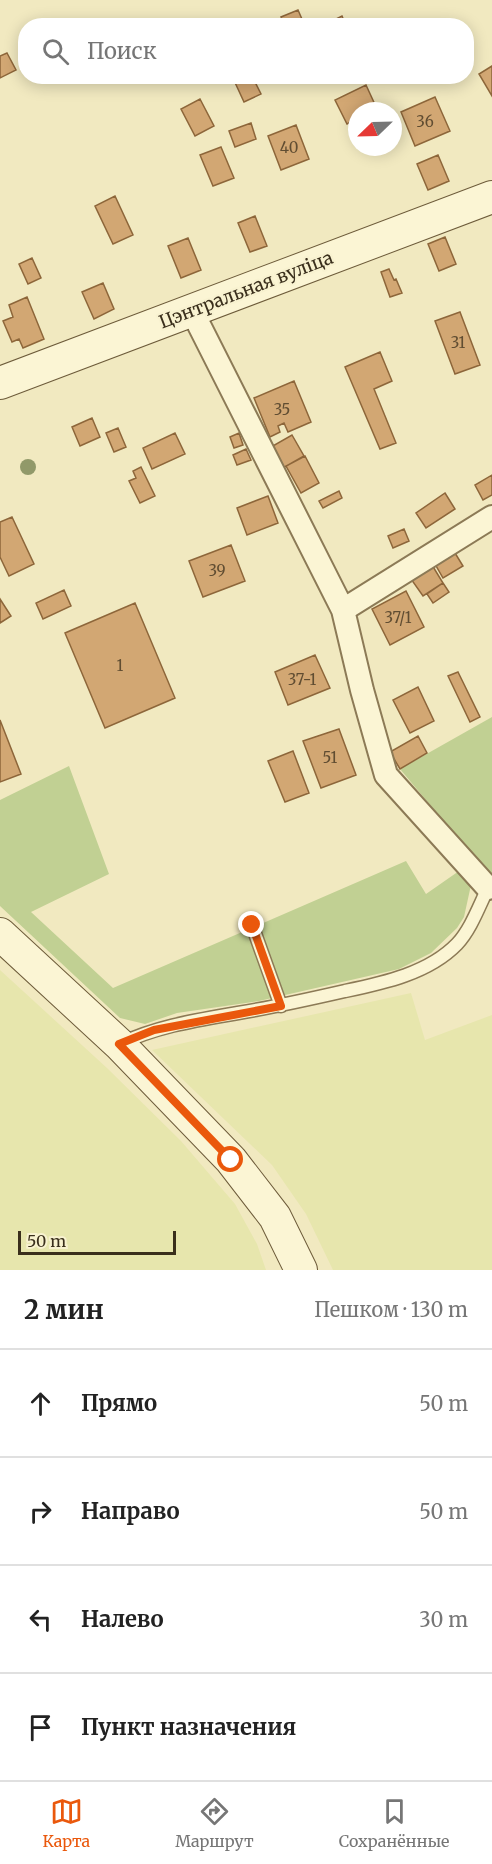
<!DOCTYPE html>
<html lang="ru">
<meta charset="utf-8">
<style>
:root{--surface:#fff;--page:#f6f6f6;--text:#222;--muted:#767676;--line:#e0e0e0;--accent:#ea580c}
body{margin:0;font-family:Merriweather,serif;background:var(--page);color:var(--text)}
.compass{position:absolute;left:348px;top:102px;width:54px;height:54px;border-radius:50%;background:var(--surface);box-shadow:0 3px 15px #0003;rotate:247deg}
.scale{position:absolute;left:18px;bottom:15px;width:158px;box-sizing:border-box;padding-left:6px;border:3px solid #3a2f1c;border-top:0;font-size:16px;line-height:21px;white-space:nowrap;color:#3a2f1c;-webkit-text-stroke:4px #f8f2d0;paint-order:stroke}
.stop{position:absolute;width:18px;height:18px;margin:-14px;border:4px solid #ea580c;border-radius:50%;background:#fff}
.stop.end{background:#ea580c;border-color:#fff;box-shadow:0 2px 6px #0008}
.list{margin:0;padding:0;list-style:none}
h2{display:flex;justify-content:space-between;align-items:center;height:78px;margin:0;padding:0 24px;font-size:26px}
h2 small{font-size:20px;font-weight:400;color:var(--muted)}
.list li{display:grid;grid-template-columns:39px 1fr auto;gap:18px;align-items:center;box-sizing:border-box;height:108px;padding:0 24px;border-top:2px solid var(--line)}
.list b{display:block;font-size:22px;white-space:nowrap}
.list em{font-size:20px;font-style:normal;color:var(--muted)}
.icon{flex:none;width:33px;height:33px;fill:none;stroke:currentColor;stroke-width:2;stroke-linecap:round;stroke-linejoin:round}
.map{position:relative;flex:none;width:492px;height:1270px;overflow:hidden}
.search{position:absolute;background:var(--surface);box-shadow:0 3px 15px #0003;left:18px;right:18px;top:18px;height:66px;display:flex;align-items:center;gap:15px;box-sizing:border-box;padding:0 21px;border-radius:24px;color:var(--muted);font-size:22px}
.sheet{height:510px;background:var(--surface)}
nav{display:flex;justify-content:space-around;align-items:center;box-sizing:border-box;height:84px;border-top:2px solid var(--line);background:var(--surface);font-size:16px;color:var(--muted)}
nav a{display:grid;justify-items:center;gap:3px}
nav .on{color:var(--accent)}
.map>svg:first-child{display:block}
.farmland{fill:#e7e6ad}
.green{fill:#c1d093}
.building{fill:#d2a773;stroke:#8d663a;stroke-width:1.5}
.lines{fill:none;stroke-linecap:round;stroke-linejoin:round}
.lane-casing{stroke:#8c7a56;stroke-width:15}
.street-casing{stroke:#8c7a56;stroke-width:26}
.secondary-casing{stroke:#6d5b3a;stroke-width:34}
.lane{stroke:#fbf5d4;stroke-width:12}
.street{stroke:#fbf5d4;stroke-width:22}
.secondary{stroke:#fbf5d4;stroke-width:32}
.tree{fill:#919969}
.route{stroke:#ea580c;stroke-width:8}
.labels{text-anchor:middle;stroke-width:4.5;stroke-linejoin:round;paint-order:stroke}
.number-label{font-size:15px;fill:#604d32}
.street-label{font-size:18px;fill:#3a2f1c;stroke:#f8f2d0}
</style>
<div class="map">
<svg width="492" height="1270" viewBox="0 0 492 1270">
<rect width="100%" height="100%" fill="#f1e9c0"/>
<!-- farmland -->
<path class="farmland" d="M0 970 107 1068 181 1141 235 1204 257 1244 266 1270H0Z
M411 993 425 1040 492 1015V1270H333L306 1214 272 1165 152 1050Z"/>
<!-- green -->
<path class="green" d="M492 717V879L400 769Z
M69 766 109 874 31 912 113 988 406 861 426 894 459 871 471 885 464 917 457 928 431 953 399 969 259 1001 177 1013 145 1024 120 1018 0 906V800Z"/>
<!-- building -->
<path class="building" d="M298 10 305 26H285L281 17Z
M342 16 346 26H324V25Z
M7 53 16 70 0 78V56Z
M492 66V96L479 74Z
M232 76H252L261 94 244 102Z
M366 85 377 109 373 111H357V119L347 124 335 100Z
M435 97 450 131 415 146 401 112Z
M200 99 214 126 195 136 181 109Z
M251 123 256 139 235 147 229 131Z
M296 125 309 159 281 170 268 136Z
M221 147 234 178 213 186 200 155Z
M438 155 449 181 428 190 417 164Z
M115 196 133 235 113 244 95 206Z
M255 216 267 246 250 252 238 223Z
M445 237 456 264 439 271 428 244Z
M188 238 201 270 181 278 168 246Z
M32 258 41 278 28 284 19 264Z
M389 269 394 280 396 279 402 293 390 297 381 272Z
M103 283 114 309 94 319 82 292Z
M27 297 44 339 23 348 19 339 12 342 3 321 13 317 9 305Z
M460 312 480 365 455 374 435 321Z
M380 352 392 381 374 389 396 443 380 449 345 367Z
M294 381 311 422 288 432 284 423 278 426 280 432 270 437 254 398Z
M92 418 100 437 80 446 72 427Z
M118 428 126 447 114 452 106 433Z
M175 433 185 454 152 469 143 448Z
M239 433 243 445 234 448 230 437Z
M292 435 304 456 283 468 271 447Z
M246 449 251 460 237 465 233 455Z
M305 456 319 483 301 493 286 466Z
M141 467 155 496 140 503 129 481 136 478 133 471Z
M492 475V495L483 500 475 485Z
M339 491 342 498 323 508 319 501Z
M445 493 455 509 426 528 416 513Z
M268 496 278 523 247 535 237 508Z
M12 517 34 564 9 576 0 557V522Z
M404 529 409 541 393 548 388 536Z
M231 545 245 581 203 597 189 561Z
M455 553 463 566 443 578 435 564Z
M432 565 443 583 423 596 411 579Z
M443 583 449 592 433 603 427 594Z
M64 590 71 606 43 619 36 603Z
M406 591 424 627 390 645 372 609Z
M0 599 11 616 0 623Z
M135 603 175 698 105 728 65 633Z
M315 655 330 688 288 705 275 672Z
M458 672 480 717 470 722 448 676Z
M418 687 434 721 410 733 393 700Z
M0 720 21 774 0 782Z
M339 729 356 775 321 788 303 741Z
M418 736 427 753 400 769 390 752Z
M293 751 309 793 285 802 268 761Z"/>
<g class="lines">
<!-- lane casing -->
<g class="lane-casing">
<path id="lane" d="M252 925 281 1006
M120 1044C157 1026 198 1020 238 1013 274 1007 310 999 345 991 384 983 429 973 457 944 471 929 479 906 488 888"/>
</g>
<!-- street casing -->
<g class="street-casing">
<path id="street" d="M190 311 197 321 343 610 362 690 386 775 488 888
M343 610 492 517"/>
</g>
<!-- secondary casing -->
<g class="secondary-casing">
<path id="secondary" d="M0 383 492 197
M0 934 119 1044 231 1160 275 1217 301 1270"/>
</g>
<!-- lane -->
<use href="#lane" class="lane"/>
<!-- street -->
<use href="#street" class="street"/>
<!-- secondary -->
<use href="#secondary" class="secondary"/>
</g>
<!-- trees -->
<circle class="tree" cx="28" cy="467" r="8"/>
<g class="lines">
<!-- route -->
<path class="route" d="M231 1160 119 1044 154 1030 281 1006 252 925"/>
</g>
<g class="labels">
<!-- number labels -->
<g class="number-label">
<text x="425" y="127">36</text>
<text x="289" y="153">40</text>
<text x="458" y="348">31</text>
<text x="282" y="415">35</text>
<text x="217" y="576">39</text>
<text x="398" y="623">37/1</text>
<text x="120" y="671">1</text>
<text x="302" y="685">37-1</text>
<text x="330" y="763">51</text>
</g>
<!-- street labels -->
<g class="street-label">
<text transform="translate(246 290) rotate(-21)" y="6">Цэнтральная вуліца</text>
</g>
</g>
</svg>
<svg class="compass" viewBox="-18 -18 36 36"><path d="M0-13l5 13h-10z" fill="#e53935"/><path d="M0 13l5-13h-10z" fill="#767676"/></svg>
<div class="scale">50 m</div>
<div class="stop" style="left:231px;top:1160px"></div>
<div class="stop end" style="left:252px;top:925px"></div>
<div class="search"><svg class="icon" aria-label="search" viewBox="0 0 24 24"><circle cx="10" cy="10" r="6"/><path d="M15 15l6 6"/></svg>Поиск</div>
</div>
<section class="sheet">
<h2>2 мин<small>Пешком · 130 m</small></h2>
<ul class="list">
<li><svg class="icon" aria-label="ahead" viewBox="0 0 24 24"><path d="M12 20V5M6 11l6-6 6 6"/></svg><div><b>Прямо</b></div><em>50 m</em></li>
<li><svg class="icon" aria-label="right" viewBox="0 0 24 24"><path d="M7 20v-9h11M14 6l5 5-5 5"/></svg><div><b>Направо</b></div><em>50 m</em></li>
<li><svg class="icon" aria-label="left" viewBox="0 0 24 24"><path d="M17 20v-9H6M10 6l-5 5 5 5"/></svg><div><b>Налево</b></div><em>30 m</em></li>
<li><svg class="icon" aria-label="arrive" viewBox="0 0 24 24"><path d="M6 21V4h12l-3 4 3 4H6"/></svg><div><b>Пункт назначения</b></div></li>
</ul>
</section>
<nav>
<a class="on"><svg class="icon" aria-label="map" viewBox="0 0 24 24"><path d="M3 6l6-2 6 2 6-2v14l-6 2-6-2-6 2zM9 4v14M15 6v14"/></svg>Карта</a>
<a><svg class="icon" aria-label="directions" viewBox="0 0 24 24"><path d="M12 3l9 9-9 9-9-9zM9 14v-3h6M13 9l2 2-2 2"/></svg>Маршрут</a>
<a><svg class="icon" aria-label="saved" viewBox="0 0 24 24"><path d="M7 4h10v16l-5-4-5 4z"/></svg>Сохранённые</a>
</nav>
